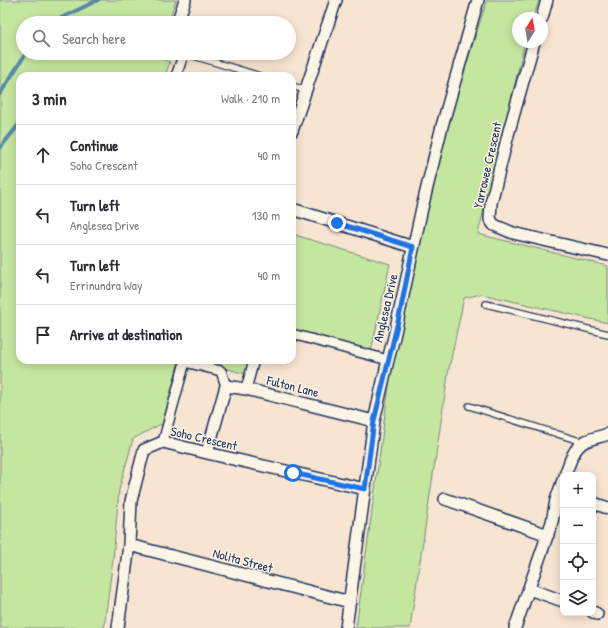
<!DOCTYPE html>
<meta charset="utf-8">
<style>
:root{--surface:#fff;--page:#f7f7f7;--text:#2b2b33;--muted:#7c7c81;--line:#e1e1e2}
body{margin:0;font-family:"Patrick Hand",sans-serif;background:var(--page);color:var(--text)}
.controls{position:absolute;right:12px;bottom:12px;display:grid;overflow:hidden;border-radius:8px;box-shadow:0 2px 10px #0003}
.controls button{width:36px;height:36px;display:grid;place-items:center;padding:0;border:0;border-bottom:1px solid var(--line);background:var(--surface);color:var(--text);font:20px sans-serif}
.compass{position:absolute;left:512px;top:12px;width:36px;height:36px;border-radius:50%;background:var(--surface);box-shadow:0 2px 10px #0003;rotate:11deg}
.stop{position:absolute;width:12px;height:12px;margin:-9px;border:3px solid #1a73e8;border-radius:50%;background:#fff}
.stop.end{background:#1a73e8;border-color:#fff;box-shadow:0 1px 4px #0008}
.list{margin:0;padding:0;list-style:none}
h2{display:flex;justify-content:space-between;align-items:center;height:52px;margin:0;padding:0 16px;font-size:17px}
h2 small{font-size:13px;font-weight:400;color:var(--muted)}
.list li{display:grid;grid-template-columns:26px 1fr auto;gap:12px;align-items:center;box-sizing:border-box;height:60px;padding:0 16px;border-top:1px solid var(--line)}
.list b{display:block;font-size:15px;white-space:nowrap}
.list p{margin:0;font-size:13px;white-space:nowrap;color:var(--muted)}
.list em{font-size:13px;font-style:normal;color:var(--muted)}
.icon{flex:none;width:22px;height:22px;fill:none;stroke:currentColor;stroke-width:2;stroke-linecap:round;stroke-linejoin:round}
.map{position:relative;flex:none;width:608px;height:628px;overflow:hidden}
.search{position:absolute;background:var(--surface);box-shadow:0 2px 10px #0003;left:16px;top:16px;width:280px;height:44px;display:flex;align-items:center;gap:10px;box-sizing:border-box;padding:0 14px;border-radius:22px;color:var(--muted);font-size:15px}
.panel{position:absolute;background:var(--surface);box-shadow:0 2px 10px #0003;left:16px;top:72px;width:280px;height:292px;border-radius:12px}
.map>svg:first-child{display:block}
.green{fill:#c5e69f;stroke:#708a7e}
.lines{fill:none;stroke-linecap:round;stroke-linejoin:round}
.stream{stroke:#5689ab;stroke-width:4}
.service-casing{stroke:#1b2f5e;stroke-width:8}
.pedestrian-casing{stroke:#1b2f5e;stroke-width:12}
.minor-casing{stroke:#1b2f5e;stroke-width:14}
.service{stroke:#fcf5e5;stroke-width:5.5}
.pedestrian{stroke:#fcf5e5;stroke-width:9}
.minor{stroke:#fcf5e5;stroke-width:11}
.route{stroke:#1a73e8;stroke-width:5}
.labels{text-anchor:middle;stroke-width:3;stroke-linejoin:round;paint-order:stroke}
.street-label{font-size:13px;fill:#1b2f5e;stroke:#fcf5e5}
</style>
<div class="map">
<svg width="608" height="628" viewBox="0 0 608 628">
<rect width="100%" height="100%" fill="#f8e5d1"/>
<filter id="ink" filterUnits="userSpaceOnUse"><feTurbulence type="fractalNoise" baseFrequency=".025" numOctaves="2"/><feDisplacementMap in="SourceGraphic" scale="8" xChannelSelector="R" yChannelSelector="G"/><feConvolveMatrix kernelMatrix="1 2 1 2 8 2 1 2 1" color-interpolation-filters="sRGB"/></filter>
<g filter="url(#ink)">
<!-- green -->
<path class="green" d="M0 0H176L168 23H23V53H156L162 59 170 62 165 76H20V360H179L162 425H159L133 439 119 490 113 559 104 628H0Z
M487 0H539L533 18H518V42H525L478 234 608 266V323L481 294 464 298 449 368 410 628H356L393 356 447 125Z
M292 234 390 264 371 352 292 330Z
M198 360H249L245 374Z"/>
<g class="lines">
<!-- stream -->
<path class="stream" d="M51 23 98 0
M0 94 26 53
M0 148 20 123"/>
<!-- service casing -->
<g class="service-casing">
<path id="service" d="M184 53 260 76
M292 86 306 90
M486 304 608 334
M469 406 583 442"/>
</g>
<!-- pedestrian casing -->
<g class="pedestrian-casing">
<path id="pedestrian" d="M176 76 184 53
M292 334 388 360
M246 389 254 360
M163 442 185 362 221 371 226 386"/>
</g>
<!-- minor casing -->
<g class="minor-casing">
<path id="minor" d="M542 18 547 0
M177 23 185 0
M534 42 509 131 491 203 490 219 494 225 513 233 608 255
M292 131 336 0
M292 209 413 247
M207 453 226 386 246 389 374 421
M565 475C569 465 573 448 584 442 591 438 600 437 608 434
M445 499 548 535
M593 503 608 508
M129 545 350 602
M529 589 563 601
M593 612 597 614
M118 628 129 545 131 501 144 450 163 442 207 453 365 489
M346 628 374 421 388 360 394 337 422 208 442 126 478 0
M515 628 552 522 556 500 563 480"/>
</g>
<!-- service -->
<use href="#service" class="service"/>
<!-- pedestrian -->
<use href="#pedestrian" class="pedestrian"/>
<!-- minor -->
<use href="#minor" class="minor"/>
</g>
</g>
<g class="lines" filter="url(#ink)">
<!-- route -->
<path class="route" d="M293 473 365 489 374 421 400 313 413 247 337 223"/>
</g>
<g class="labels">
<!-- street labels -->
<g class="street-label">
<text transform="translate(487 165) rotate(-77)" y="5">Yarrowee Crescent</text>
<text transform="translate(385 308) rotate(-77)" y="5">Anglesea Drive</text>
<text transform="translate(293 386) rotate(14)" y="5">Fulton Lane</text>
<text transform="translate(204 438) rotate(13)" y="5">Soho Crescent</text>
<text transform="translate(243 560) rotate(15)" y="5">Nolita Street</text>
</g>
</g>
</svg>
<div class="controls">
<button>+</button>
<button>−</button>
<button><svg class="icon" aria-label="locate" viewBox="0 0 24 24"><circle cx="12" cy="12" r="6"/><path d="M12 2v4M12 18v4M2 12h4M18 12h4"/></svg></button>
<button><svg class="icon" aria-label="layers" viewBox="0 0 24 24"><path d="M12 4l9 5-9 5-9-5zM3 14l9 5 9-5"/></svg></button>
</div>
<svg class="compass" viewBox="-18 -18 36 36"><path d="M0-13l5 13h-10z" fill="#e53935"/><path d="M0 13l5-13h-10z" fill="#7c7c81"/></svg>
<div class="stop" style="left:293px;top:473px"></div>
<div class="stop end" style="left:337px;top:223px"></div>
<div class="search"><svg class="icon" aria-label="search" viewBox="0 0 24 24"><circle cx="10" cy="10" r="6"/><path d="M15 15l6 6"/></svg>Search here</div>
<section class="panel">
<h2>3 min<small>Walk · 210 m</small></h2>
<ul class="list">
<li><svg class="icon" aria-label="ahead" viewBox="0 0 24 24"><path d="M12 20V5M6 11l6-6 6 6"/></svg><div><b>Continue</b><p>Soho Crescent</p></div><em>40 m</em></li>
<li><svg class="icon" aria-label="left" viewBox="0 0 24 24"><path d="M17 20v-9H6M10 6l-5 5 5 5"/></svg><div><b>Turn left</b><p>Anglesea Drive</p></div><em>130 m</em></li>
<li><svg class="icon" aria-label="left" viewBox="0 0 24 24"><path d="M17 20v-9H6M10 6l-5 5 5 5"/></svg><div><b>Turn left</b><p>Errinundra Way</p></div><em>40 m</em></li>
<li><svg class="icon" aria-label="arrive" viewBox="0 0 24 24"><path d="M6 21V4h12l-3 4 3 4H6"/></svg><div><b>Arrive at destination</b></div></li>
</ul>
</section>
</div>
